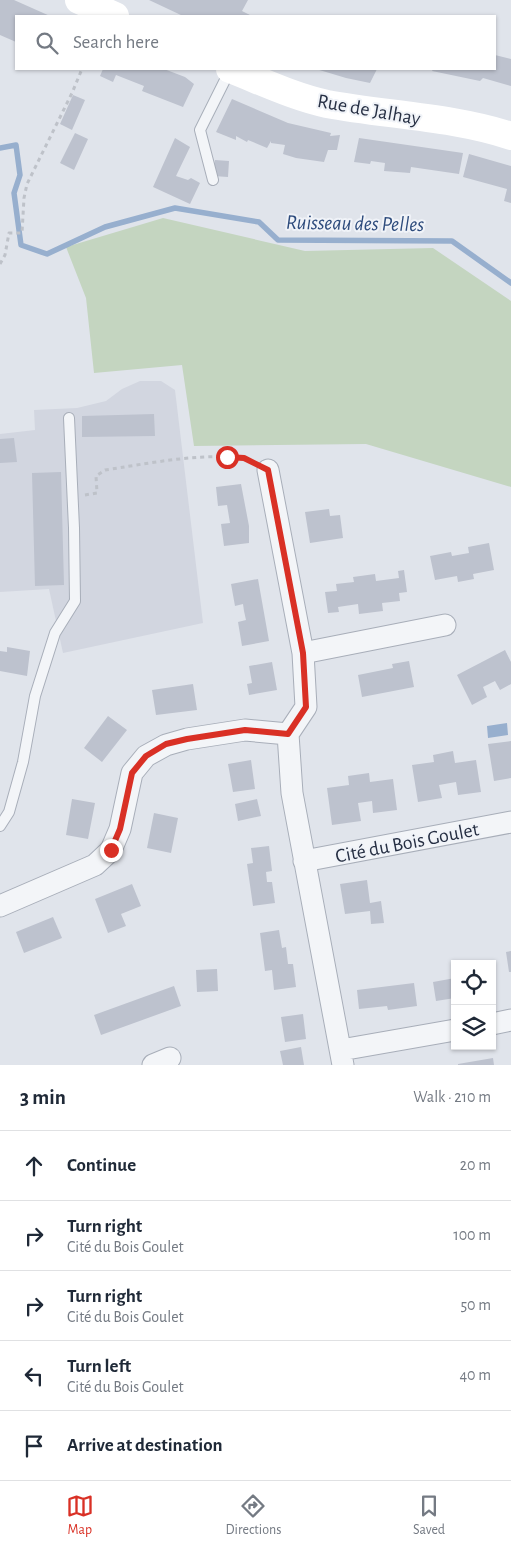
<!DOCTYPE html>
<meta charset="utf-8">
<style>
:root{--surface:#fff;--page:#f6f6f7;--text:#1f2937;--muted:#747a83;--line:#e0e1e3;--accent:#d93025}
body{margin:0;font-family:"Alegreya Sans",sans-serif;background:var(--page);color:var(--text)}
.controls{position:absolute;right:15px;bottom:15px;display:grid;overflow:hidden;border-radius:0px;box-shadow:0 1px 4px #0004}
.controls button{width:45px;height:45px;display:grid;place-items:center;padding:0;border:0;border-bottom:1px solid var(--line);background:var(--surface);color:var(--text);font:25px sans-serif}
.stop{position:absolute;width:15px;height:15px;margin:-11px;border:4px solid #d93025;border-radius:50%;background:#fff}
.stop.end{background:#d93025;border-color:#fff;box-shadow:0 1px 5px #0008}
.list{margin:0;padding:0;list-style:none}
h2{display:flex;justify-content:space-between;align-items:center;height:65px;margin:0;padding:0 20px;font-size:21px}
h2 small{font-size:16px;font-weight:400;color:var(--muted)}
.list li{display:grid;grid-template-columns:32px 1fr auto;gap:15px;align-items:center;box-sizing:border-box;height:70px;padding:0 20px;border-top:1px solid var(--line)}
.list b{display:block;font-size:19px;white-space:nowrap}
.list p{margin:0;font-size:16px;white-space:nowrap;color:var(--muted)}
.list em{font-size:16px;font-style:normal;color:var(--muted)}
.icon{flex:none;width:28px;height:28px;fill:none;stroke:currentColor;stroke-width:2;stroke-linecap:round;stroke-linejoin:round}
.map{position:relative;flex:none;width:511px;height:1065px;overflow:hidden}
.search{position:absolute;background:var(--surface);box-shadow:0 1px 4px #0004;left:15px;right:15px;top:15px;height:55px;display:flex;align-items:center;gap:12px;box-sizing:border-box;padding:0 18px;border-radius:0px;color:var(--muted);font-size:19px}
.sheet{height:415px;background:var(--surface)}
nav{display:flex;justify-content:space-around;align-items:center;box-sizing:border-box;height:70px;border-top:1px solid var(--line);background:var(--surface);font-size:14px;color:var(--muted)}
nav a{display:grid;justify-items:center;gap:2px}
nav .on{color:var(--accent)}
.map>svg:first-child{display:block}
.built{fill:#d2d6e0}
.green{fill:#c4d5c0}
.water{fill:#97afce}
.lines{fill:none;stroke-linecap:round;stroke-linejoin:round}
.stream{stroke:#97afce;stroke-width:5.5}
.building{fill:#bdc2ce}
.lane-casing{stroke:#a8aeb9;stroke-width:12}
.street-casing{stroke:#a8aeb9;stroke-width:23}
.path{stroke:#bec2c9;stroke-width:3;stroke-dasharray:4 4;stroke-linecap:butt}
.lane{stroke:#f3f5f8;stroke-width:10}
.street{stroke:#f3f5f8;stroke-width:21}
.secondary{stroke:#fff;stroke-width:28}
.route{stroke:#d93025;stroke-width:6}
.labels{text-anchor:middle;stroke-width:4;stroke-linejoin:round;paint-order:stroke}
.street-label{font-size:20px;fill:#273044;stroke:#f0f3f8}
.water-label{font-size:21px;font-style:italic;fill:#2d4b7c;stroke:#f0f3f8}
</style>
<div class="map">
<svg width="511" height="1065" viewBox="0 0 511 1065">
<rect width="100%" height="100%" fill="#e0e4eb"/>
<!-- built -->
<path class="built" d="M140 381H161L175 390 203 623 63 653 49 589 0 592V434L35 430 34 410 77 408 106 401 122 389Z"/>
<!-- green -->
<path class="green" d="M163 218 305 251 433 248 511 301V487L366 444 194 446 182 365 94 373 86 298 66 247Z"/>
<!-- water -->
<path class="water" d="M507 723 508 735 488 738 487 726Z"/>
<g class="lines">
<!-- stream -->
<path class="stream" d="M0 148 16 145 20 175 14 193 21 245 47 254 105 227 175 208 259 222 278 240 452 241 511 283"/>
</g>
<!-- building -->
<path class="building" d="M0 0H14L50 16H16V42L0 35Z
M149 0H248L242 11 252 16H183Z
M495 55 511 59V86L483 78 480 81 432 71 433 69H495Z
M103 69H164L185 77 194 84 183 107 142 91 144 86 116 75 113 82 100 76Z
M316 69H377L370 83 346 78Z
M73 95 85 100 72 130 60 124Z
M232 99 288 123 331 133 330 136 340 135 337 150H328L324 162 296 158 283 154 285 145 271 143V141L267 148 248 140 247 142 236 136V140L216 132Z
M75 133 88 139 74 170 60 163Z
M175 138 190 147 176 176 188 180 191 178 200 183 190 204 153 187Z
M359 138 463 153 459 174 411 167 410 173 384 171 385 163 371 161 370 164 354 162Z
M469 154 511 166V203L504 201 507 189 463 177Z
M215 160 229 161 228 177 213 176Z
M154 414 155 436 82 437V416Z
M14 438 17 462 0 463V439Z
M61 472 64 585 35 586 32 473Z
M241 484 249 526V543L224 546 221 524 230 523 227 505 218 506 216 487Z
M329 509 330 516 340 515 343 538 310 543 305 512Z
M489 543 494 570 473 574 474 579 458 582 457 576 435 580 430 556 451 552 452 556 469 553 468 547Z
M404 570 407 592 399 593 400 601 382 603 383 611 359 614 358 604 338 607 339 612 328 613 325 592 337 591 336 584 354 582 353 577 375 574 376 581 399 578 398 571Z
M258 579 269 641 242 646 238 622 246 620 244 611 243 604 235 606 231 584Z
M7 647 30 651 27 676 0 671V651L7 652Z
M505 650 511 662V684L500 690 495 681 483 687 487 697 472 705 457 675Z
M409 661 414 687 362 697 358 675 393 668 392 664Z
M272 662 277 690 249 695 247 684 252 683 249 666Z
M193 684 197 710 156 715 152 690Z
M108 716 127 730 102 762 84 748Z
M511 741V778L494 781 488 744Z
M453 751 455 763 476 760 481 792 458 795 456 782 439 785 442 798 418 802 412 765 434 762 433 755Z
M251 760 255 789 233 792 228 764Z
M369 773 370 782 393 779 397 810 373 813 372 801 358 803 361 821 332 825 327 788 349 785 348 776Z
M72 799 95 803 88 839 66 835Z
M257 799 261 816 238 821 235 804Z
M154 813 178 818 171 853 147 848Z
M269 846 272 871 266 872 267 882H272L275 903 253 906 247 864 253 863 251 848Z
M367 880 370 903 381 901 384 923 371 924 370 911 345 914 340 884Z
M132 884 141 906 121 914 126 926 108 933 95 899Z
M53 917 62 938 24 953 16 932Z
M279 930 282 948 286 947 288 964H293L296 987 274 990 272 970 265 971 260 933Z
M511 951V972H509L506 952Z
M217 969 218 991 197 992 196 970Z
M455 978V998L436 1001 433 982Z
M414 983 417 1006 388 1010 387 1006 359 1009 357 990Z
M174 986 181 1006 101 1035 94 1015Z
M303 1014 306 1039 285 1042 281 1017Z
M301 1047 304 1065H283L280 1051Z
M493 1058 494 1065H458V1064Z"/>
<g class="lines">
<!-- lane casing -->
<g class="lane-casing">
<path id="lane" d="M213 180 200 130 230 70
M0 826 9 812 23 762 35 696 55 633 75 601 74 528 69 418"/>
</g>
<!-- street casing -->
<g class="street-casing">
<path id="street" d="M268 470 303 653 306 707 288 734
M303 653 445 625
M304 861 511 822
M0 906 95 865 111 850 120 829 132 773 146 756 166 745 187 739 245 730 288 734 292 793 343 1065
M492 1024 511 1020
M341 1050 455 1030
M153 1065 170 1058"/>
</g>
<!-- path -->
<path class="path" d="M0 264 5 255 9 233H22L24 198 27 184 72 93 82 69
M85 495 97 493 96 476 105 470C140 465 222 448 252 462"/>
<!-- lane -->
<use href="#lane" class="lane"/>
<!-- street -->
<use href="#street" class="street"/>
<!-- secondary -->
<path class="secondary" d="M79 0 115 16
M230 69C261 81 294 97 327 104 386 115 454 117 511 136"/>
</g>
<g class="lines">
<!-- route -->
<path class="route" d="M111 850 120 829 132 773 146 756 166 744 187 739 245 730 288 734 306 707 303 653 268 470 244 458 227 457"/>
</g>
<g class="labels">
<!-- street labels -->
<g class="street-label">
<text transform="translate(369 109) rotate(10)" y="7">Rue de Jalhay</text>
<text transform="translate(407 842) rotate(-11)" y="7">Cité du Bois Goulet</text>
</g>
<!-- water labels -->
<g class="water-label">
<text transform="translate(355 223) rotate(1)" y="7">Ruisseau des Pelles</text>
</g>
</g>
</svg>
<div class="controls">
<button><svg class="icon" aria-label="locate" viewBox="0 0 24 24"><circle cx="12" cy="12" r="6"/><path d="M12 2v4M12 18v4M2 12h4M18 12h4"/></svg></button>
<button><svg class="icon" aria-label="layers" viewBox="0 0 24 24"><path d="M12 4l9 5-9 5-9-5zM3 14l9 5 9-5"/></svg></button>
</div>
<div class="stop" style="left:227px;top:457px"></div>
<div class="stop end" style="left:111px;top:850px"></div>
<div class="search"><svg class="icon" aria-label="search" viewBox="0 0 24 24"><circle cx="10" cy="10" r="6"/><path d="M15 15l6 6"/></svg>Search here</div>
</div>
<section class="sheet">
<h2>3 min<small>Walk · 210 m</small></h2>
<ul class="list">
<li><svg class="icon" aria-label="ahead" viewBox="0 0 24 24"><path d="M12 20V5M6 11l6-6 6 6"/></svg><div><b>Continue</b></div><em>20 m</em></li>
<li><svg class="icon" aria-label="right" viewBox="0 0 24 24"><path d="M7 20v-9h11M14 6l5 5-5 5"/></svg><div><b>Turn right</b><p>Cité du Bois Goulet</p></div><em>100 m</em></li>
<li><svg class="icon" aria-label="right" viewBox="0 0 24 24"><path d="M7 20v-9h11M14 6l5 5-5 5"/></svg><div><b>Turn right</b><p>Cité du Bois Goulet</p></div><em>50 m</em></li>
<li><svg class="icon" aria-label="left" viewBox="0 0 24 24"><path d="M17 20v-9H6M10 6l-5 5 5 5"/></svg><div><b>Turn left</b><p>Cité du Bois Goulet</p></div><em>40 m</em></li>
<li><svg class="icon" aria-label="arrive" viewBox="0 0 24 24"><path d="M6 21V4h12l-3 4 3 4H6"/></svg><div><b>Arrive at destination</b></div></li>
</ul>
</section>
<nav>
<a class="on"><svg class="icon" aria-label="map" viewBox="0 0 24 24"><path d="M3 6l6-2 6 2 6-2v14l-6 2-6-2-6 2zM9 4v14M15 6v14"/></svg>Map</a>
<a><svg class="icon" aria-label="directions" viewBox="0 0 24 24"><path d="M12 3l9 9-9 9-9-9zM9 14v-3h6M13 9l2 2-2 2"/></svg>Directions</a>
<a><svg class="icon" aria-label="saved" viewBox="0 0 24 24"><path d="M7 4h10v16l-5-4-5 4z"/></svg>Saved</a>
</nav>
